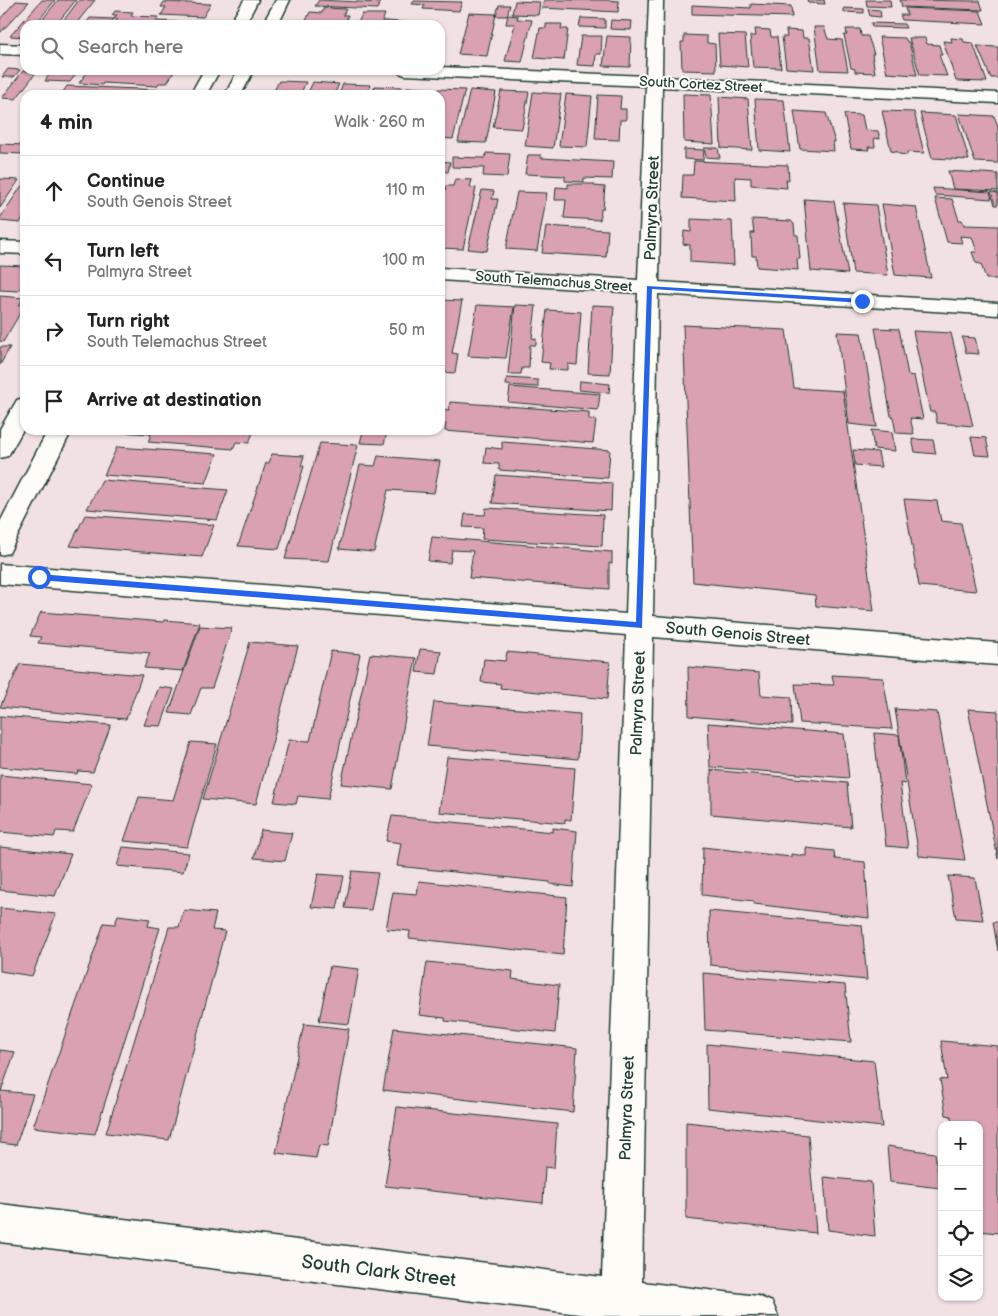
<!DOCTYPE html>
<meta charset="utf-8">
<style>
:root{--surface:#fff;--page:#f2f2f2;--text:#222;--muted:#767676;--line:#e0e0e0}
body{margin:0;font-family:"Balsamiq Sans",sans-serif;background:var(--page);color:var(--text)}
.controls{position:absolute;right:15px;bottom:15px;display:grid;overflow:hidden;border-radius:10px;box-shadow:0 1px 4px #0004}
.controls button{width:45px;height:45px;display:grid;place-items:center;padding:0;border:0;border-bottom:1px solid var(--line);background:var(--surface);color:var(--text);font:25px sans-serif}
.stop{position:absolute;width:15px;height:15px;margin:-11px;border:4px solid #2563eb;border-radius:50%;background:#fff}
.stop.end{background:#2563eb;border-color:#fff;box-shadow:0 1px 5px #0008}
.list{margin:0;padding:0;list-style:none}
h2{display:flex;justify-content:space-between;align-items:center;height:65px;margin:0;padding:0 20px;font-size:21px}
h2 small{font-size:16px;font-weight:400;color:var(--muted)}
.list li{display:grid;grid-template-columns:32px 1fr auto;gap:15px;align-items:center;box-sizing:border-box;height:70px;padding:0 20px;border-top:1px solid var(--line)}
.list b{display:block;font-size:19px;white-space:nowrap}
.list p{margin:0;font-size:16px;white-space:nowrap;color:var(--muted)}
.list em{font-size:16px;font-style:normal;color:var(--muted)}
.icon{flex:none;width:28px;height:28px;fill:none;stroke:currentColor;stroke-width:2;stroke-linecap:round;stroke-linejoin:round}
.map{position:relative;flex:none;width:998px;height:1316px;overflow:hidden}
.search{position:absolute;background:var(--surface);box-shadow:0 1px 4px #0004;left:20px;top:20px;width:425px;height:55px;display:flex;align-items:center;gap:12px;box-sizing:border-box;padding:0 18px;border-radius:15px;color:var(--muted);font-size:19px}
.panel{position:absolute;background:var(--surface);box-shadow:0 1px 4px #0004;left:20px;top:90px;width:425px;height:345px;border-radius:15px}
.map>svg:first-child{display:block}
.building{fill:#d9a1b2;stroke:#1f3d34}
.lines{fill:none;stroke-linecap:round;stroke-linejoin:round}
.street-casing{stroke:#1f3d34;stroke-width:3}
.street{fill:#fdfcf7;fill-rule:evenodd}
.route{fill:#2563eb}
.labels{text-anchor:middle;stroke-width:4;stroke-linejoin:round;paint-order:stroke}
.far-street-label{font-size:14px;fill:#1f3d34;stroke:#fdfcf7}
.street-label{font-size:16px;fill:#1f3d34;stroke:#fdfcf7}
.near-street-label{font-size:19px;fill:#1f3d34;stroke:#fdfcf7}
</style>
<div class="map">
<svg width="998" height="1316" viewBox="0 0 998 1316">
<rect width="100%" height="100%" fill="#f2e1e2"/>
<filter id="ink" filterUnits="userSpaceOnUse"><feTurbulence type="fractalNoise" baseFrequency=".02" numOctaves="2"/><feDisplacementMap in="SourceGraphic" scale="10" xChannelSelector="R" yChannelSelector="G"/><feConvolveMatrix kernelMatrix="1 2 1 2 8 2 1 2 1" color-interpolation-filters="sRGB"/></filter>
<g filter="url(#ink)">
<!-- building -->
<path class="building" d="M42 0H55L35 25H25V37L10 36Z
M58 0H76L59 21H52L49 25H38Z
M79 0H95L75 25H60Z
M319 0 380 3 377 9 315 6Z
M544 0H606L619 1 618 12 542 8Z
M807 0H824L825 4 808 3Z
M866 0H890L891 7 867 6Z
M900 0 980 1 983 10 902 7Z
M16 1 29 2 0 33V19Z
M414 1 462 2 459 11 423 9 425 5 412 4Z
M515 1 540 2 538 15 512 14Z
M164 2 211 4 203 17 161 15 166 7H161Z
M751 4 791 6 792 17 692 14V5L751 8Z
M499 5H510L507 16H496Z
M324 8 346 9 343 15H348L344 25H304L310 12 322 13Z
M844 8 864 9V13L844 12Z
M905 8 980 11 985 24 902 20 900 15H907Z
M868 9 880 10 881 17 870 16Z
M115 11 133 12 131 16 158 17 156 21 203 23 202 25H113L118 19H114L117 15H112Z
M469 13 496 14 487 56 458 54Z
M362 14H385L381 25H357Z
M508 15 518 16 517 19 532 20 522 62 505 61 515 24H506Z
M90 18 114 19 109 25H85Z
M581 18 605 19V28L579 27Z
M611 20 632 21 631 30 610 29Z
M384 21 420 23 419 25H383Z
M871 23 904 24 906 28 872 27Z
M546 24H562L561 29H568L564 60 534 58 540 28H546Z
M814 27H824L828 39 842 40 848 71 820 70Z
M755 29 770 30 771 37H777L781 68 753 67 750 36H756Z
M846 29H860L861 36H868L874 54H872L875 73 855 72V69L851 68 844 35H847Z
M786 30 802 31 803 38H809L814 70 786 68 782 37H787Z
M718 34 745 35 748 67 720 65Z
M684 35 707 36V43L715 44 716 71 682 70 681 42H684Z
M581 36H602L601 54H596L595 66 577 65Z
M607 36 631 37 630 67 603 66Z
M879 37 905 38 907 42H909L917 75 887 73Z
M909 38H925L927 44 939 45 942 55H939L947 76 920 75Z
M951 38 963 39 964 42 973 43 987 82 956 81 943 41 952 42Z
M977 46 998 47V78H991Z
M8 69 20 70 14 77H2Z
M52 70H62L78 71 70 82 45 81Z
M89 70H129L174 72 167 83H159L157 86 103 83 102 85 79 83Z
M23 71H37L16 99 2 98Z
M279 81 306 82 300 95H272Z
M313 82 339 84 334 95H307Z
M343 84 371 85 367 95H339Z
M67 86 163 90 160 95H61Z
M375 86 402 87 399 95H371Z
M407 87 434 89 432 95H404Z
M438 89 465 90 453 139 440 138V95H436Z
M470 90 496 92 486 143 458 142Z
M501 91 529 92 522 129 493 127Z
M533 92 561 94 553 148 525 146Z
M566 94 592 96 587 147 559 146Z
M683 94 711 95 714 144 684 142Z
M598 95 621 96 620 109H626V120H620L619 140 595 139Z
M719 97 748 99 752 150 721 148Z
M755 99 784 100 790 152 759 150Z
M794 111 826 113 835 142H833L834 151 800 149Z
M882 111 914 112 924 153 907 152V155L899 154 898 152 891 151Z
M920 113 956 115 969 160 932 158Z
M844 114 862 115 865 130 878 131 880 139 874 138 875 147H868L869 150 851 149Z
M959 114 994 116 998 126V163L975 162Z
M0 144 25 145V154L0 153Z
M704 148H718L720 158 706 157Z
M684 149 704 150 703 160 684 159Z
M486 153 510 154 507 177 483 176 484 168 452 167V157L485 158Z
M528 155H541V158L613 162 612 179 584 178V182L565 181V176L525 174Z
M440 161 450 162 448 172 440 171Z
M694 161 788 165 789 180H786L787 188 751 185V178L735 177 736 201 682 198 683 175H693Z
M948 171 998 174V191L953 189Z
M1 179 19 180 0 208V181Z
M455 179 472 180 470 187 476 188 463 249 440 248V210L446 186H453Z
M25 181V215L20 223 0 221V218Z
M568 184H594V186L605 187 603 209H601L600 220 564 218 566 200H555L556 187 568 188Z
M933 188 990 192 992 199 935 195Z
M482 190 494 191 492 199H498L487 251 468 249Z
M517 192 547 193 537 251 506 249Z
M991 192 998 193V205H995Z
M935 198 952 199 959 220H962L964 225 998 226V279H986L981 264 976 263 972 252H977L972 237 960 236 962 243 947 242Z
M804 199 834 201 848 274 811 271Z
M843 203 876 205 888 275 853 273Z
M882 204 916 207 931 278 895 275Z
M691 219 732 221 734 265 690 262V245L683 244 684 231 691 232Z
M752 219 791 221 794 224 795 235H798L800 259H797L798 270 757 267 756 256H752L751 233H754Z
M546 226 608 230 606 257 542 253Z
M0 265 25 266V281L18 291 0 290Z
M0 296 24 298 19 305H25L3 342 0 341Z
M440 300 462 301 452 353 458 354 455 373 440 372Z
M477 305 514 307 506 358 468 356Z
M515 305 536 306 532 338 536 339V345H530L529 368H522L521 374H508Z
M592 305 614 306 610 374 588 373Z
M547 310 581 312 577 365 568 364V370L549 369 550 363 541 362Z
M683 325 786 330 794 388 843 391 874 611 816 606 815 595 693 582Z
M875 328 899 329 908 375 914 376 923 419 910 418 914 434 896 433 893 417 891 416Z
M913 331 951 333 973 426 937 423 935 412H930Z
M837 332 861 333 877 427 849 424Z
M962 337 975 338 979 354 966 353Z
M0 347H10L0 365Z
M507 378 538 380V387L506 385Z
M580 381 610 384 609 393 579 390Z
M510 387 600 394 598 410 508 402Z
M450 402 589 412V419L596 420 593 443 445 431 446 424H440V409L449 410Z
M123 430H254L249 443 236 442 233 449 148 442 151 434 122 432Z
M871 430 892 432 895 451 874 449Z
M363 431 387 433 384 444 360 443Z
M971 437 986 438 990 456 975 455Z
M912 439 933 440 936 454 915 452Z
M502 442 610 450 608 478 499 470V464L484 463 486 447 502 449Z
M320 443 358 445 329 561 285 559Z
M117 447 217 454 206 483 104 475Z
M853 450 878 452 881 467 855 465Z
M272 454 304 456 301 466H304L279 549 238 546 266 463H269Z
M378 456 440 461 434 493 388 490 374 552 339 549 360 465 375 466Z
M496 475 612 483 611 511 492 503Z
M102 480 228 490 217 520 87 509Z
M904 499 937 501 941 521 961 523 976 591 919 586Z
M486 508 603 515 602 546 482 539 483 528 463 527 465 514 485 515Z
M85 515 214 525 202 557 70 546Z
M432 537 612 552V564L609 563V589L469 578 473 551 452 550 450 563 428 561Z
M41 612 163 622 164 620 200 623 183 671 144 668 150 653 38 643 41 637 30 636Z
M200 626 232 628 212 688H201L191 715 169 713Z
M250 642 298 646 256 804 203 799Z
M420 649 441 651 437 674 416 672Z
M331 651 360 654 328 799 298 796 296 804 274 802 289 740 310 741Z
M507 652 610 662 607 699 500 688 501 684 481 682 484 659 505 661Z
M370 654 416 658 392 789 341 784Z
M20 664 142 675 126 719 0 707Z
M688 667 759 673 761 695 791 697 792 725 689 716Z
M832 675 883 678 892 729 800 723 795 684 834 685Z
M159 687 174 689 161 726 144 725Z
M434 702 580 714 578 759 427 746Z
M895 709 937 712 965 860 919 856Z
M968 709 998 711V859Z
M0 716 111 725 93 772 78 771 77 774 0 767Z
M708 723 844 734 849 778 710 767Z
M874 733 899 735 905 784 900 783 908 848 886 846Z
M191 742 217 744 187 847 124 841 139 797 173 800Z
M447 757 575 768 571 820 565 819V823L439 812Z
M711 770 847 783 851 827 711 814Z
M0 775 92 784 73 832 56 831 54 837 0 832Z
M392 816 553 832V828L577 831 573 887 550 884V882L397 866 401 843 386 841Z
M261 830 292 833 285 861 254 858Z
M0 847 71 854 55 896 0 890Z
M123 847 189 853 183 872 117 866Z
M703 847 791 857V854L806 856V848L834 851 835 859 865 862 869 918 754 904V901L702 895Z
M352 871 378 873 371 910 345 908Z
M318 874 344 876 337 909 311 907Z
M948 876 975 878 983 920 956 918Z
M419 881 567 897 563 955 409 938 410 931 386 929 393 892 417 894Z
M0 908 56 914 32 976 0 971Z
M184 910 216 913 212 930 225 931 169 1140 106 1133 169 927H179Z
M709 911 862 925 867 980 710 965Z
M118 915 150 919 148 926 160 928 95 1134 33 1127 104 923 115 924Z
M993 922H998V951Z
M427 962 513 971 512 979 559 985 555 1033 445 1021V1018L419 1015Z
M330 966 359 969 349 1024 319 1021Z
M703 973 845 985 851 1042 705 1030Z
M304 1024 349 1029 328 1146 319 1145 316 1158 276 1153Z
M394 1028 577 1048 573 1112 383 1090Z
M941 1041 998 1046V1233L979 1231V1125H952L951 1116 946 1115 940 1079 947 1080Z
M707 1044 874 1061 882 1127 708 1108Z
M0 1050 15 1052 1 1091 33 1094 16 1145 0 1143Z
M397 1107 557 1124 554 1168 545 1167 543 1203 385 1186Z
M686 1122 808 1135 816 1233 686 1219Z
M887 1146 935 1153 940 1188 890 1182Z
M824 1177 871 1182 875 1236 828 1230Z"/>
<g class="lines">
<!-- street casing -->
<g class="street-casing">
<path id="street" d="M244 0H258L245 25H229Z
M276 0H290L278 25H262Z
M649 0H663L662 77 998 93V103L662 87 659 282 998 303V315L658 294 653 616 998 643V665L653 637 642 1282 758 1296 772 1302 778 1316H595L0 1242V1204L602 1277 626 635 0 584V564L626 614 638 293 440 280V268L638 280 646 86 405 75 399 73 397 70H440V67L646 76Z
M0 44 25 45V55L0 54Z
M204 70H220L206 95H190Z
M238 70H254L241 95H225Z
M0 241 25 242V254L0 253Z
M25 397V426L8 456 0 458V429L17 400Z
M48 430H72L9 553 0 555V522Z"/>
</g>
<!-- street -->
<use href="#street" class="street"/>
</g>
</g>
<!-- route -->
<path class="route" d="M647 286 862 299 865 301 862 303 652 289 642 628 39 580 35 577 39 574 636 622Z"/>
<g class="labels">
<!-- far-street labels -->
<g class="far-street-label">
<text transform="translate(701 84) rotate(3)" y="5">South Cortez Street</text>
<text transform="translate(554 281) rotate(4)" y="5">South Telemachus Street</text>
</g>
<!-- street labels -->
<g class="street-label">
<text transform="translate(651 208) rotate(-88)" y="6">Palmyra Street</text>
<text transform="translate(738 633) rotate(5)" y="6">South Genois Street</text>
<text transform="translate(637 703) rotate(-88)" y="6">Palmyra Street</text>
<text transform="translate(626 1108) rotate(-88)" y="6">Palmyra Street</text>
</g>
<!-- near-street labels -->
<g class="near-street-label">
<text transform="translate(379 1270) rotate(7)" y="7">South Clark Street</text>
</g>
</g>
</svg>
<div class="controls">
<button>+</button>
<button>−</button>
<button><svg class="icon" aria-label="locate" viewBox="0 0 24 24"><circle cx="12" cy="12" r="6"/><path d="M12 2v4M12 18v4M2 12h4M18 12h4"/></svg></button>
<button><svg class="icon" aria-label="layers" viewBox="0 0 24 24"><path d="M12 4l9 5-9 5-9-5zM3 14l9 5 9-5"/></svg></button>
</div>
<div class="stop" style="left:39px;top:577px"></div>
<div class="stop end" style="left:862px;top:301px"></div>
<div class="search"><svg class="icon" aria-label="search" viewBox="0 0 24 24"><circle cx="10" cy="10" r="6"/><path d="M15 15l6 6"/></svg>Search here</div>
<section class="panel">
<h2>4 min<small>Walk · 260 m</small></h2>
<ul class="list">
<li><svg class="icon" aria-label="ahead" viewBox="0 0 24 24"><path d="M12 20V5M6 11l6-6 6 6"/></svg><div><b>Continue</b><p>South Genois Street</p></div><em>110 m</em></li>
<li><svg class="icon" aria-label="left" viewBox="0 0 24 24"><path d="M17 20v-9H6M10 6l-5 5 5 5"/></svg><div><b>Turn left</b><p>Palmyra Street</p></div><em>100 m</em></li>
<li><svg class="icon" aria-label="right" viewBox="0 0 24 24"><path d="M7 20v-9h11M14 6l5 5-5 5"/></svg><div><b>Turn right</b><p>South Telemachus Street</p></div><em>50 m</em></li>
<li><svg class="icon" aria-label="arrive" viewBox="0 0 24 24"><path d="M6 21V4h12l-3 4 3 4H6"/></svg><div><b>Arrive at destination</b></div></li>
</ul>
</section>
</div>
